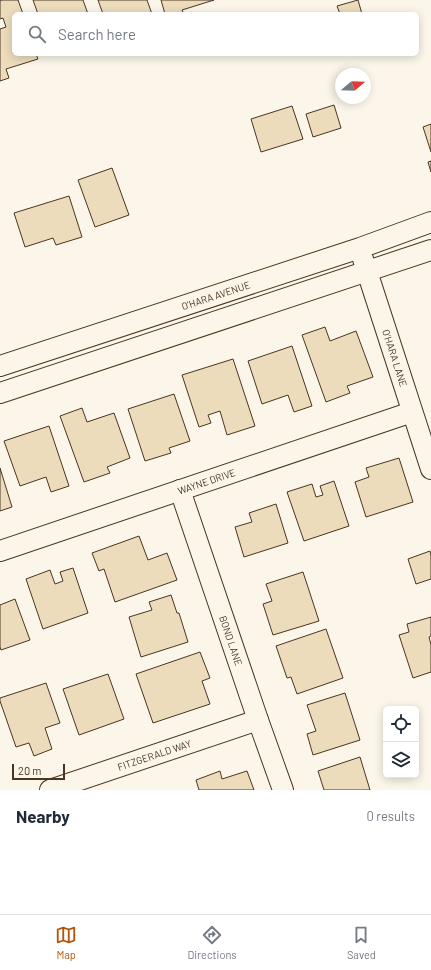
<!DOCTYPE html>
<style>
:root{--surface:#fff;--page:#f2f2f3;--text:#1f2937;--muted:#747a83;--line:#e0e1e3;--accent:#b45309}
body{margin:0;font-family:Barlow,sans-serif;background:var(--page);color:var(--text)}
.controls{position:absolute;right:12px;bottom:12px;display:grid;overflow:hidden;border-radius:6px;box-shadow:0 2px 10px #0003}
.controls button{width:36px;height:36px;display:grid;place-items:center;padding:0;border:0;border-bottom:1px solid var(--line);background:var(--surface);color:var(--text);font:20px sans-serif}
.compass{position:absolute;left:335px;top:68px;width:36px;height:36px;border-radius:50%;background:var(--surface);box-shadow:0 2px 10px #0003;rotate:71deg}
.scale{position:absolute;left:12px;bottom:10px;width:53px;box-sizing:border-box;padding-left:4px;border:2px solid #4a3520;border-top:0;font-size:11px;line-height:14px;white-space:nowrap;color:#4a3520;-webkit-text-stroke:3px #fbf6e9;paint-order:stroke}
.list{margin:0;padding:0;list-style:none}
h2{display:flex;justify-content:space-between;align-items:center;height:52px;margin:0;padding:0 16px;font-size:17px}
h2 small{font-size:13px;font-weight:400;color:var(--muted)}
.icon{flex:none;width:22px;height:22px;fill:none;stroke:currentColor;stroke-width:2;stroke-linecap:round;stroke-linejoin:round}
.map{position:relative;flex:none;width:431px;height:790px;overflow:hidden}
.search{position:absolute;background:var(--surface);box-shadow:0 2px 10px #0003;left:12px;right:12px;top:12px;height:44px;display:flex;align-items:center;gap:10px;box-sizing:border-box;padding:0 14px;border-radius:6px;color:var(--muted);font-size:15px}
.sheet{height:124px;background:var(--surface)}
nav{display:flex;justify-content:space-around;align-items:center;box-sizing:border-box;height:56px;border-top:1px solid var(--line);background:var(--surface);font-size:11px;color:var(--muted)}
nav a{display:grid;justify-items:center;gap:2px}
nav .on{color:var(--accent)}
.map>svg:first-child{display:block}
.building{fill:#ecdcbc;stroke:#4a3520}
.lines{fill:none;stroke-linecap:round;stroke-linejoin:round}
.minor-casing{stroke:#4a3520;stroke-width:22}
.minor{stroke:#fbf6e9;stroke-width:20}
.labels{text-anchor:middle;stroke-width:3;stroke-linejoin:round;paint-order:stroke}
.street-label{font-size:10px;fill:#4a3520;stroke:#fbf6e9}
</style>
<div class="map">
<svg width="431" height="790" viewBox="0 0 431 790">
<rect width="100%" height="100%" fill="#fbf6e9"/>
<!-- building -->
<path class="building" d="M2 0H18L23 14H14V54H36L38 59 6 69 9 78 0 81V29L6 27 3 18 0 19V1Z
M33 0H83L88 14H38Z
M98 0H147L152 14H103Z
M161 0H214L182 10 184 14H165Z
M358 0 362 14H340L337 6Z
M334 105 341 128 313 137 306 114Z
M292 106 303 139 261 152 251 119Z
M431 124V152L423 127Z
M431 161V172L428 162Z
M112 168 129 215 95 227 78 180Z
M69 196 82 237 56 245 53 238 25 247 14 213Z
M325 327 330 341 356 331 373 377 347 386 350 393 326 402 302 335Z
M292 346 312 406 294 412 288 395 262 404 248 361Z
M233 359 255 426 227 435 220 411 208 415 211 423 199 427 182 375Z
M174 394 190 441 169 448 171 453 145 461 128 409Z
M82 408 87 422 114 413 130 458 107 467 110 473 84 482 60 416Z
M49 426 69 486 51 492 46 477 20 486 4 441Z
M399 458 413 502 366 517 355 482 369 477 366 468Z
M0 468 12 507 0 511Z
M334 481 349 526 304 541 287 492 312 484 316 497 323 495 320 486Z
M276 504 288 543 244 557 235 527 252 522 249 513Z
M139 536 148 560 167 553 177 580 115 602 104 569 99 571 92 553Z
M430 551 431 556V579L416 584 408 559Z
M73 568 88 613 43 629 26 579 50 570 55 584 63 581 60 572Z
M303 572 319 621 273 635 263 604 272 601 266 584Z
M171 595 177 613H179L188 642 141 657 129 617 152 610 149 602Z
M15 599 30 640 1 650 0 647V605Z
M431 617V636L429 637 431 645V672L413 678 399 635 409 632 407 624Z
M326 629 343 678 297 694 291 677 287 678 276 646Z
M200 652 210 678 202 681 210 704 153 723 136 674Z
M108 674 124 719 79 735 63 689Z
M46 683 60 723 45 728 52 749 34 756 29 743 16 747 0 701V698Z
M345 693 360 740 313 755 307 734 316 731 307 705Z
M360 757 370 790H324L318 771Z
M220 771 222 779 247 771 254 790H199L196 780Z"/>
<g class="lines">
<!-- minor casing -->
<g class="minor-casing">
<g id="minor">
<path id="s1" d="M363 259 431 469"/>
<path id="s2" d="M0 366 360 248 431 222"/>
<path d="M0 393 431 250"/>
<path id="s3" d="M180 490 258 720 283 790"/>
<path id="s4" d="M0 551 412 412"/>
<path id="s5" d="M50 790 258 720"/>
</g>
</g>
<!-- minor -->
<use href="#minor" class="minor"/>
</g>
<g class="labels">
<!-- street labels -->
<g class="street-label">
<text dy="4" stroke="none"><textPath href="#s2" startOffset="227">O'HARA AVENUE</textPath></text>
<text dy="4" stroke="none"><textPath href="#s1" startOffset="104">O'HARA LANE</textPath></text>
<text dy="4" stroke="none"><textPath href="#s4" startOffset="218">WAYNE DRIVE</textPath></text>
<text dy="4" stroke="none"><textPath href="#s3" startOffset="159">BOND LANE</textPath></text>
<text dy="4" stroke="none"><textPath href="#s5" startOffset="110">FITZGERALD WAY</textPath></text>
</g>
</g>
</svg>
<div class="controls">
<button><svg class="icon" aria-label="locate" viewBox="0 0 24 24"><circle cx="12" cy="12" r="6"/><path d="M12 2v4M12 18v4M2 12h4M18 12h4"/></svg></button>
<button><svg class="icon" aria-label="layers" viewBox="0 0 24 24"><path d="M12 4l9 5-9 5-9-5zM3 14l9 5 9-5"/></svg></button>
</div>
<svg class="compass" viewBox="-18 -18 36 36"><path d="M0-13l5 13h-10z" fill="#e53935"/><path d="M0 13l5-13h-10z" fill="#747a83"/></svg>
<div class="scale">20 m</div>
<div class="search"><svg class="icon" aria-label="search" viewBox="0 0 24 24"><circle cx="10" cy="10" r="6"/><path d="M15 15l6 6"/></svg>Search here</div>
</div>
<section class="sheet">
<h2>Nearby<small>0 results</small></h2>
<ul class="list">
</ul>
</section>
<nav>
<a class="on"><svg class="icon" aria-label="map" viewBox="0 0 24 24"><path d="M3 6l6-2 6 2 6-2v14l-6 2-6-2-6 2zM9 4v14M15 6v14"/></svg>Map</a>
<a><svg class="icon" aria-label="directions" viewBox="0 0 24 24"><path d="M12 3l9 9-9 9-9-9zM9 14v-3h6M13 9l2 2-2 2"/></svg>Directions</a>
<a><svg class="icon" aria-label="saved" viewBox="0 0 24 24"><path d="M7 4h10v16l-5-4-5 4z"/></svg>Saved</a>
</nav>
